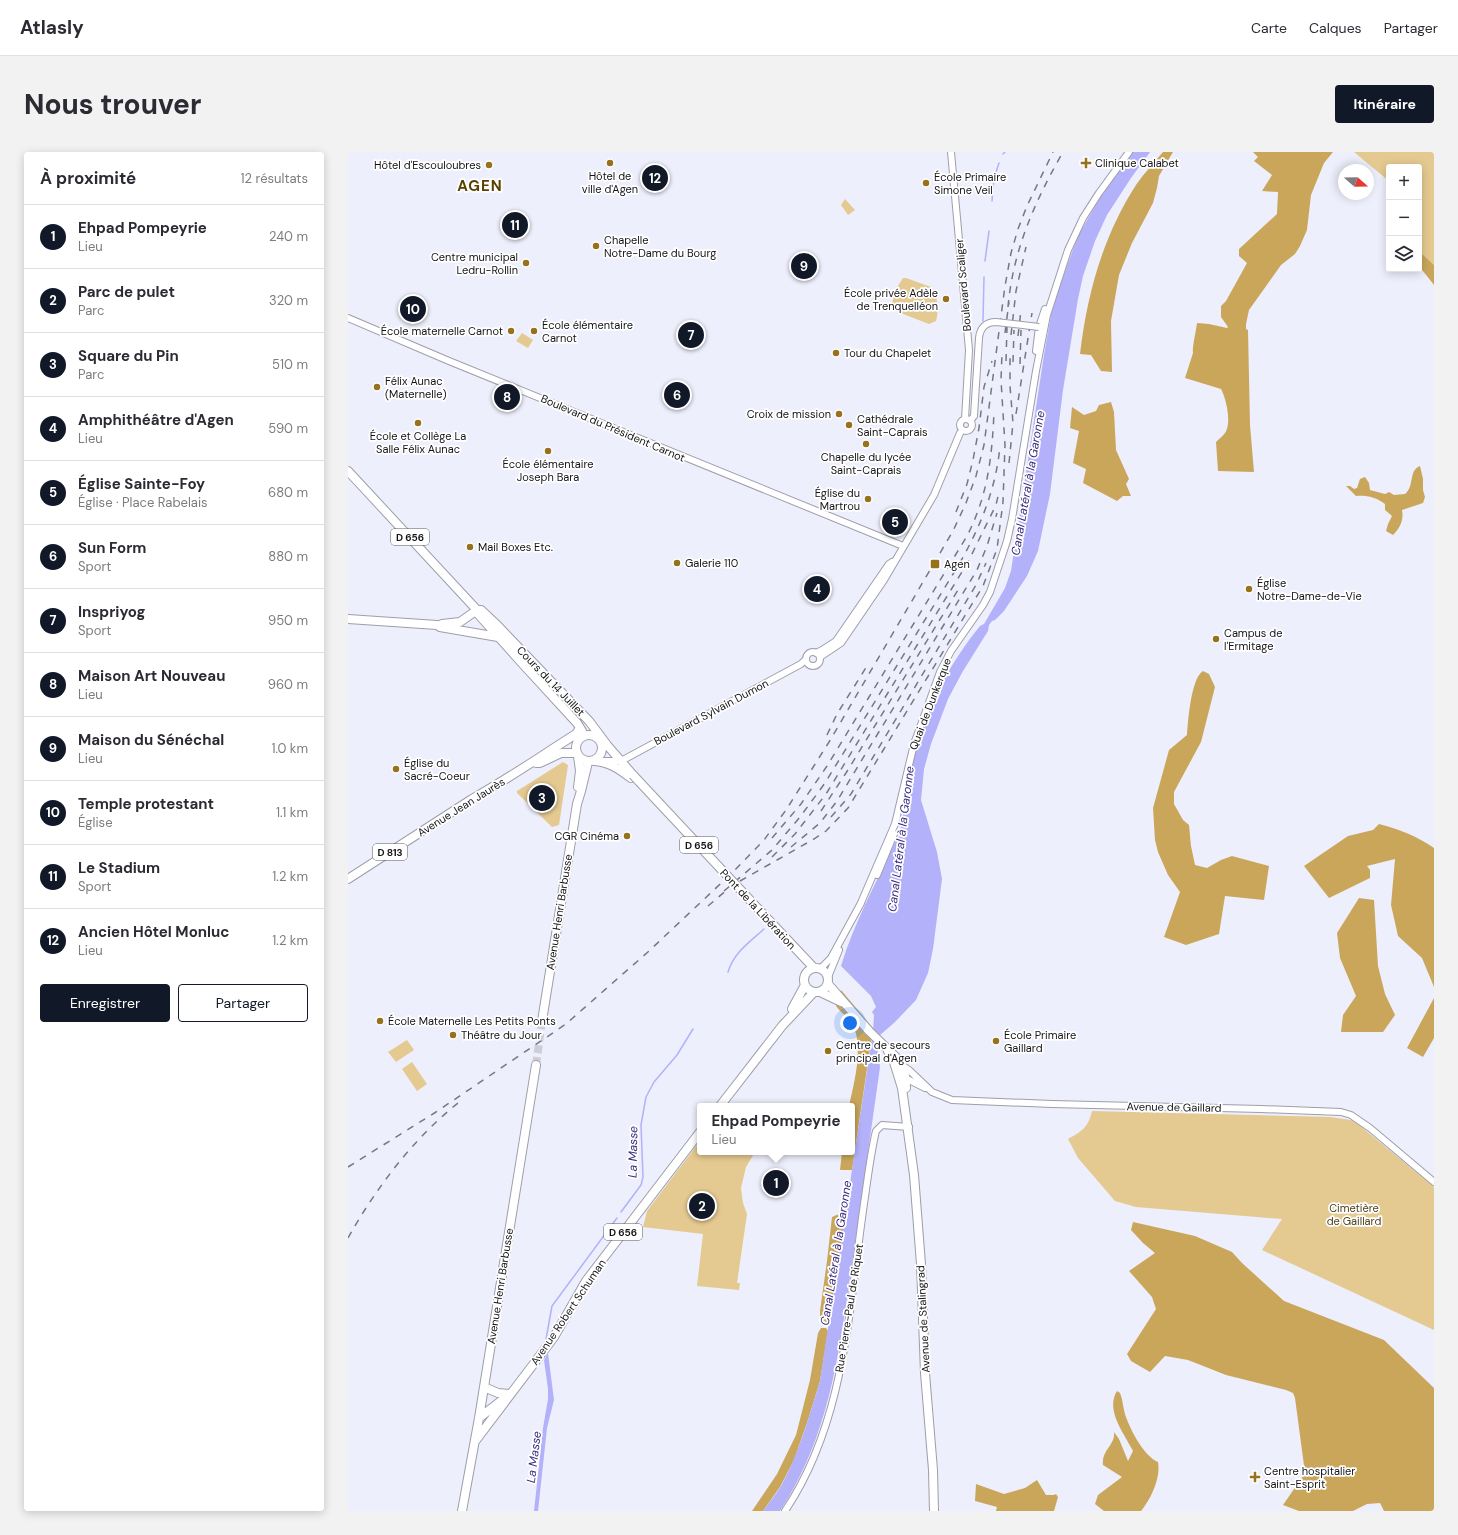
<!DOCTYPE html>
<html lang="fr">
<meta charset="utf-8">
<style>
:root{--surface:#fff;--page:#f2f2f3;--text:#2b2b33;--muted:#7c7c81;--line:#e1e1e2;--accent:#111827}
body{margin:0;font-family:"DM Sans",sans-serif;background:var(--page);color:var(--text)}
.controls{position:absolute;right:12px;top:12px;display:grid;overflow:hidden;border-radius:4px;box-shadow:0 2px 10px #0003}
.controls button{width:36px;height:36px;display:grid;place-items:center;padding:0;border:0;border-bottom:1px solid var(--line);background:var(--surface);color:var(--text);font:20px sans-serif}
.compass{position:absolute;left:990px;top:12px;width:36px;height:36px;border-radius:50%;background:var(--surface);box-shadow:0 2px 10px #0003;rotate:110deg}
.you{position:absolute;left:502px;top:871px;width:14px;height:14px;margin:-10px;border:3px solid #fff;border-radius:50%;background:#1a73e8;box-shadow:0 0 0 6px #1a73e833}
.badge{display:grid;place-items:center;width:26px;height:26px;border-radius:50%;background:var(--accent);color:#fff;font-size:13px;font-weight:700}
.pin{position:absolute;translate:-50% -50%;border:2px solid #fff;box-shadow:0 1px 4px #0006}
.popup{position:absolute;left:349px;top:951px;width:158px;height:52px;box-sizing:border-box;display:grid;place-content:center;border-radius:4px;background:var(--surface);filter:drop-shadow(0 1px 3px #0005);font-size:13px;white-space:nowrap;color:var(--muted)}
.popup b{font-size:15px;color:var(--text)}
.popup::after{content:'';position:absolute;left:50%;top:100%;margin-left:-8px;border:8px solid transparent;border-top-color:var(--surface)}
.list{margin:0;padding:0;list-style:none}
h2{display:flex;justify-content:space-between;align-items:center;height:52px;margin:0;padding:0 16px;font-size:17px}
h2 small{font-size:13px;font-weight:400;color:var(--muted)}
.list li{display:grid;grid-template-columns:26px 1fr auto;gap:12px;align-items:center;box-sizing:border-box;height:64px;padding:0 16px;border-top:1px solid var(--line)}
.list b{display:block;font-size:15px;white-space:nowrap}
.list p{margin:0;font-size:13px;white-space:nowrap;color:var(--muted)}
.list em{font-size:13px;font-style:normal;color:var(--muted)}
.actions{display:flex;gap:8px;padding:12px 16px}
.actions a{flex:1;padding:9px 0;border:1px solid var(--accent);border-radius:4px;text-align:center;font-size:14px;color:var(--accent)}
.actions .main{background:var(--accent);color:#fff}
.icon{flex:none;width:22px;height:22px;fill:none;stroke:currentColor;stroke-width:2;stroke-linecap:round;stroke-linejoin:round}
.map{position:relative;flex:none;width:1086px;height:1359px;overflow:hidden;border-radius:4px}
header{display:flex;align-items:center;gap:24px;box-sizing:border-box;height:56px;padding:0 20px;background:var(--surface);border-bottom:1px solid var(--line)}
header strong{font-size:19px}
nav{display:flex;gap:22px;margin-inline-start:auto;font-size:14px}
.intro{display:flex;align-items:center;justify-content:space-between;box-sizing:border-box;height:96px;padding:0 24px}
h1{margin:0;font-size:28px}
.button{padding:10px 18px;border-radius:4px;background:var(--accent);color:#fff;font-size:14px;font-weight:700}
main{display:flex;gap:24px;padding:0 24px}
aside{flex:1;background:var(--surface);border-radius:4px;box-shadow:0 2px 10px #0003}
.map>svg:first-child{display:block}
.green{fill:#e4c990}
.forest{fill:#c9a65a}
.water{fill:#b2b1fa}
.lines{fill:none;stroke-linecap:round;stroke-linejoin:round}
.stream{stroke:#b2b1fa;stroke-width:1.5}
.major-tunnel{stroke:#cdceda;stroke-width:8;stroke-dasharray:8 4;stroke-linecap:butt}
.minor-casing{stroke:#9e9eaa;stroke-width:8}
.major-casing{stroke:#9e9eaa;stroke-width:10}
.minor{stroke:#fff;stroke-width:6}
.major{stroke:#fff;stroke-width:8}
.rail{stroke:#76777f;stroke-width:1.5;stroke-dasharray:7 7;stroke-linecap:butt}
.minor-bridge-casing{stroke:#9e9eaa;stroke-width:8;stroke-linecap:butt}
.major-bridge-casing{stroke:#9e9eaa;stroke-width:10;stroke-linecap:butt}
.minor-bridge{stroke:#fff;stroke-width:6}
.major-bridge{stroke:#fff;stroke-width:8}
.poi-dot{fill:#95721b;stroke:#fff;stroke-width:1.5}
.labels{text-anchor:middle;stroke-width:3.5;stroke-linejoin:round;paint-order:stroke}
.shield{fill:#fff;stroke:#5a5a5d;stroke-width:1}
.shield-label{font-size:10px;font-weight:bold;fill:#141418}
.poi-label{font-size:11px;fill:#141418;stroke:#fff;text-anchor:start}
.street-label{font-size:11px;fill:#141418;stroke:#fff}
.park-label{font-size:11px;fill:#4f401f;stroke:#fff}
.water-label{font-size:12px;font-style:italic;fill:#392c7f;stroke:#fff}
.district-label{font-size:15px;font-weight:bold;letter-spacing:1px;fill:#594201;stroke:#fff}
</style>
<header>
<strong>Atlasly</strong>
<nav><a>Carte</a><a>Calques</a><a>Partager</a></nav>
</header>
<div class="intro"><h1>Nous trouver</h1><a class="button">Itinéraire</a></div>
<main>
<aside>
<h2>À proximité<small>12 résultats</small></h2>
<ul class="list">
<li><span class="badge">1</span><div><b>Ehpad Pompeyrie</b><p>Lieu</p></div><em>240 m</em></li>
<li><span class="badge">2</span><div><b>Parc de pulet</b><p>Parc</p></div><em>320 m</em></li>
<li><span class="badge">3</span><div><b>Square du Pin</b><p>Parc</p></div><em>510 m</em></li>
<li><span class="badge">4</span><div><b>Amphithéâtre d'Agen</b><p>Lieu</p></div><em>590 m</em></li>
<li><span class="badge">5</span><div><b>Église Sainte-Foy</b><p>Église · Place Rabelais</p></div><em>680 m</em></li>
<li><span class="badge">6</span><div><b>Sun Form</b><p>Sport</p></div><em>880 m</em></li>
<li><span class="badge">7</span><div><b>Inspriyog</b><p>Sport</p></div><em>950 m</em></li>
<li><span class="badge">8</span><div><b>Maison Art Nouveau</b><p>Lieu</p></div><em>960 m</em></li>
<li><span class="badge">9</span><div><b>Maison du Sénéchal</b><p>Lieu</p></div><em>1.0 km</em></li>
<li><span class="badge">10</span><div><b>Temple protestant</b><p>Église</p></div><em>1.1 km</em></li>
<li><span class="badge">11</span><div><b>Le Stadium</b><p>Sport</p></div><em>1.2 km</em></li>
<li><span class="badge">12</span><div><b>Ancien Hôtel Monluc</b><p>Lieu</p></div><em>1.2 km</em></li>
</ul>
<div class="actions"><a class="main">Enregistrer</a><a>Partager</a></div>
</aside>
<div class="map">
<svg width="1086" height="1359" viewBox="0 0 1086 1359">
<rect width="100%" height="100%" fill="#eeeffc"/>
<!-- green -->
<path class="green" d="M1006 0H1086V113L1071 99V15H1041V29Z
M497 47 507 58 500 63 493 53Z
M555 126H558L583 135C590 142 591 160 588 169L581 172 550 160 545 157 544 151 548 137Z
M174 181 185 188 180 196 168 189Z
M461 427 475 436V447L470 445 467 440C462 438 459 439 457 433Z
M215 610 220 613 211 673 204 675 169 641V639Z
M59 888 66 898 48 910 40 900Z
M64 910 79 932 69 939 54 917Z
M744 959 982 965 1003 968 1011 973 1086 1035V1178L914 1098 934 1067 788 1055 767 1049 730 1006 720 987C734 979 740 976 744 959Z
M352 989V1000H407L398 1015 393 1036 395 1051 399 1062 389 1131H392L391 1138 349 1134 355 1082 295 1075 299 1059Z"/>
<!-- forest -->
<path class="forest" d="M815 0H825L811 24 809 36 805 51 784 91 771 123 763 169 764 220 753 219 743 203 732 202C739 142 755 84 788 33 796 21 806 11 815 0Z
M905 0H985L976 11 963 43 959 78 952 94 947 102 933 113 901 158 898 172V177L900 178 902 273 906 320 870 319 868 290C871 287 875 284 877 281 884 271 878 246 873 237L837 226 845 201C844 196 848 179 849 171L861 172 879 176 880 175 873 165V154L878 149 899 111 891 104V97L929 62 930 40 914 39 924 23 906 9 910 5Z
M1071 99 1086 113V133L1071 114Z
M763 250 766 260 768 298 781 327 778 332 783 344H775L769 349 735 331 738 317 725 311 731 279 722 276 724 255 736 263 748 259 751 253Z
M1072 314 1075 327V338L1077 345 1075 351 1054 358C1056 368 1052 376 1045 383L1038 379 1040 372 1044 364 1037 358V352C1028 345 1018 343 1008 344L998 334H1002L1006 337 1009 336 1012 327 1017 325 1021 331 1022 338 1037 342 1041 340 1046 343 1057 342C1067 334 1060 319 1072 314Z
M855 519 861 522 867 535 853 590 826 640V652L835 668 841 673 843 694 847 713 859 716 873 708 884 704 921 714 916 748 877 744 871 782 838 793 816 785 832 740 820 723 810 700 807 688 805 656 821 598 839 583C840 569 843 526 855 519Z
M1031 672C1051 677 1069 684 1086 696V835L1074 806 1050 784 1043 753 1047 707 1019 714 1022 718V726L981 746 956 714 1000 684 1025 678Z
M1011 746 1026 748 1030 814 1037 842 1047 863 1035 880H993L995 863 1008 844 992 806 989 781Z
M493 838 525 876 504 1018H492L494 1000H504V954H501C506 931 517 891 503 870 499 864 492 860 488 854Z
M1086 846V886L1075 905 1059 896Z
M496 1030 502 1031 481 1171 472 1168V1159L479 1109 484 1065 491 1062 496 1037Z
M785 1070 847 1084 884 1100 894 1111 936 1149 1036 1188 1086 1236V1359H1036L1032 1351 1019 1352 1005 1359H951L935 1353 957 1321 947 1246 945 1241 938 1238 878 1223 840 1208 817 1204 802 1220 783 1209 779 1202 808 1157 804 1145 781 1119 807 1101 795 1091 783 1078Z
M473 1176H478L480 1179 472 1229 460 1268 446 1308 432 1335 415 1359H404L429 1322 448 1283 462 1228 470 1181Z
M769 1239 772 1241C775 1248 775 1257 778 1265 783 1279 796 1304 810 1310 813 1326 803 1347 793 1359H756L747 1352 750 1343 774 1325 755 1313C753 1298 768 1293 766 1280L771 1287 780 1309 785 1299C776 1281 757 1258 769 1239Z
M689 1328 698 1343H706L708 1342 710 1345 706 1359H648L649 1355 627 1349 628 1332 656 1342 677 1336Z"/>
<!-- water -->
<path class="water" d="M785 0H802L783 26 759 63 747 89 735 124 730 147 715 238 702 342 690 399 679 424 656 459 647 468 644 469 641 473 640 479 615 519 600 547 583 592 576 617 573 648 589 700 594 727 585 797 580 821 568 848 547 870 531 884 529 894 532 915C523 979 514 1042 505 1105 492 1194 483 1282 432 1359H415C421 1351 428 1342 433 1334 451 1301 461 1265 472 1229L525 879 526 863 524 860 528 855 523 844 493 814C506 771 528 731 547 690L551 685C556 659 559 632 565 606 577 558 601 512 632 474L636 472 657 436 663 419 696 203 703 163 709 142 724 100 731 82 755 41Z
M200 1201 206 1248 199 1276 190 1359H186L195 1276 200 1247V1237L196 1208Z"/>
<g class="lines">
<!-- stream -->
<path class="stream" d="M655 2 657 0
M644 49 646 26 651 11
M637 109 641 79
M635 169 636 125
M380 820C386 800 402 790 416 777
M273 1060 293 1033 295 1025 293 973 298 945 306 930 329 903 345 877
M198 1187 204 1154 269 1066"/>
<!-- major-tunnel -->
<path class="major-tunnel" d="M188 913 194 869"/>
<!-- minor casing -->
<g class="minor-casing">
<path id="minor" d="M603 0 621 198 617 267
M0 166 101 209 555 394
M688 199 691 175 697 157
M612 273a6 6 0 1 1 12 0a6 6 0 1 1-12 0Z
M622 269 626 264 627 248
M458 507a7 7 0 1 1 14 0a7 7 0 1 1-14 0Z
M468 501 474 498 488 489 541 412 544 410
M472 505 493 491 536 428 586 343 612 281 615 278
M256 609H273L453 512 457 508
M529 723 546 682
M512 753 547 672 566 592 592 520 603 499 635 453 642 440 659 389 664 367 688 219 699 163 720 98 735 66 751 41 781 0
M472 817 483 806 513 751
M480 825 491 798
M555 914 561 918 584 940 604 948 704 952 913 957 993 960 1003 963 1022 976 1086 1030
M555 925 577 936
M437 1359C499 1267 501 1150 517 1045 520 1023 523 1000 528 979L534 973 561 975"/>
</g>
<!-- major casing -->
<g class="major-casing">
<path id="major" d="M0 319 129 458H133L149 473 241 569 259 593 285 623
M130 458V462L172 509 229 571 234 579V585
M0 467 89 473 92 475 150 485
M94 472 112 470 129 458
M228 596a13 13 0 1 1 26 0a13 13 0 1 1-26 0Z
M246 609C261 610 271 617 283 626
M188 611H192L213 601H228
M230 635 232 619 230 604
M0 727 124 647C160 627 193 604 228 582L232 576
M416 763 466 816
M456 828a12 12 0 1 1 24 0a12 12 0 1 1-24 0Z
M480 832 521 879 552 909C557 917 558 927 558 936
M472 840 493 850
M444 857 457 833
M194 869 229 652 233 639 240 610
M540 899 546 910 554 936 566 1023 573 1112 577 1221 585 1318 586 1359
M372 954 434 874 466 840
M136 1235 150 1241 162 1242
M131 1266 153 1249
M128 1288 206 1185 238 1129 352 980
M114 1359 131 1266 188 913"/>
</g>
<!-- minor -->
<use href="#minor" class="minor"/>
<!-- major -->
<use href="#major" class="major"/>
<!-- rail -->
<path class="rail" d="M660 155C665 98 687 49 715 0
M657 181 661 150
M663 183 668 139 678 95
M670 184 673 158
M658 209 659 175
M665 210 666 178
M672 212 673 178
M668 262 684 161
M661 311 665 271 662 234V203
M608 360 619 332 625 308 631 276 636 235 644 209
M479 583 489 562 519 514
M473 659 498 621 610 438
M483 665 503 642 628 433 638 411
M424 686 453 652 479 614 619 384C640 343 644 305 646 260
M443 695 472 671 489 649 629 418 639 394 649 361
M424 705 447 682 478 642 620 410 648 353 651 340
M392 729 466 687 478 679 500 656 635 434 649 397 655 350 657 293 653 228 654 201
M376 739 424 698 452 665 477 631 610 414C632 376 648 337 652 294
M360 754 380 737
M0 1015 88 960 218 872 301 799 386 719 416 688 438 658 481 590 585 413 605 379 618 351 628 324 636 293 657 134 663 101 670 77 679 54 705 0
M0 1086C28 1036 65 987 110 951"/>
<!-- minor-bridge casing -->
<g class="minor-bridge-casing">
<path id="minor-bridge" d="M627 248 631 186C632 176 638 170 648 170L691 175"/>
</g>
<!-- major-bridge casing -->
<g class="major-bridge-casing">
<path id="major-bridge" d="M285 623 416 763"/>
</g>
<!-- minor-bridge -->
<use href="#minor-bridge" class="minor-bridge"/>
<!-- major-bridge -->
<use href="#major-bridge" class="major-bridge"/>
</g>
<!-- markers -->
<g class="poi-dot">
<circle cx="262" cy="11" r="4"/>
<path d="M736 5h4v4h4v4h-4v4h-4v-4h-4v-4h4z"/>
<circle cx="141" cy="13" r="4"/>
<circle cx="578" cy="31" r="4"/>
<circle cx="248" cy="94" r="4"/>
<circle cx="178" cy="111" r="4"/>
<circle cx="598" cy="147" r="4"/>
<circle cx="163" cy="179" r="4"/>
<circle cx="186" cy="179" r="4"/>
<circle cx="488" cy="201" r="4"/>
<circle cx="29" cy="235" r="4"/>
<circle cx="491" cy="262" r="4"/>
<circle cx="70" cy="271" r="4"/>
<circle cx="501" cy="273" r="4"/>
<circle cx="518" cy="292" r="4"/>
<circle cx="200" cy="299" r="4"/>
<circle cx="520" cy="347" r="4"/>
<circle cx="122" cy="395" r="4"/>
<circle cx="329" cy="411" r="4"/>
<rect x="582" y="407" width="10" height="10" rx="2"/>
<circle cx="901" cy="437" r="4"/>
<circle cx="868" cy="487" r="4"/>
<circle cx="48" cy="617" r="4"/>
<circle cx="279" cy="684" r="4"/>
<circle cx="32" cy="869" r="4"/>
<circle cx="105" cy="883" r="4"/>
<circle cx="648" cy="889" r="4"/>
<circle cx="480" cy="899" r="4"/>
<path d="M905 1319h4v4h4v4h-4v4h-4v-4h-4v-4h4z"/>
</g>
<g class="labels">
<!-- shield labels -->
<g class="shield">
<rect x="43" y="377" width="38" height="16" rx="3"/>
<rect x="332" y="685" width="38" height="16" rx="3"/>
<rect x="25" y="692" width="34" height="16" rx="3"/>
<rect x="256" y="1072" width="38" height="16" rx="3"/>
</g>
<g class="shield-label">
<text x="62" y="389">D 656</text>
<text x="351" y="697">D 656</text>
<text x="42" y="704">D 813</text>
<text x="275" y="1084">D 656</text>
</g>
<!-- poi labels -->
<g class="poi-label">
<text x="747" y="15">Clinique Calabet</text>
<text x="133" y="17" text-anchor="end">Hôtel d'Escouloubres</text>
<text x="262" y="28" text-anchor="middle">Hôtel de<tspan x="262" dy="13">ville d'Agen</tspan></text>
<text x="586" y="29">École Primaire<tspan x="586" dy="13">Simone Veil</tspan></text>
<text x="256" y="92">Chapelle<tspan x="256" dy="13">Notre-Dame du Bourg</tspan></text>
<text x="170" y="109" text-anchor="end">Centre municipal<tspan x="170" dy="13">Ledru-Rollin</tspan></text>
<text x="590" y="145" text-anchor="end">École privée Adèle<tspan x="590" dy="13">de Trenquelléon</tspan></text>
<text x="194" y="177">École élémentaire<tspan x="194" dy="13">Carnot</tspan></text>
<text x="155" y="183" text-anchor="end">École maternelle Carnot</text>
<text x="496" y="205">Tour du Chapelet</text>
<text x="37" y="233">Félix Aunac<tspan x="37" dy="13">(Maternelle)</tspan></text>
<text x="483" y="266" text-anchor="end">Croix de mission</text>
<text x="509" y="271">Cathédrale<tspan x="509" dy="13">Saint-Caprais</tspan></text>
<text x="70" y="288" text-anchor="middle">École et Collège La<tspan x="70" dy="13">Salle Félix Aunac</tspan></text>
<text x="518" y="309" text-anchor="middle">Chapelle du lycée<tspan x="518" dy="13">Saint-Caprais</tspan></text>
<text x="200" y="316" text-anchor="middle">École élémentaire<tspan x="200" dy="13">Joseph Bara</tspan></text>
<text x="512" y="345" text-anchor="end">Église du<tspan x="512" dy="13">Martrou</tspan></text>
<text x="130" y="399">Mail Boxes Etc.</text>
<text x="337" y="415">Galerie 110</text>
<text x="596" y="416">Agen</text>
<text x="909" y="435">Église<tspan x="909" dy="13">Notre-Dame-de-Vie</tspan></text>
<text x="876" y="485">Campus de<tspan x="876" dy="13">l'Ermitage</tspan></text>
<text x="56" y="615">Église du<tspan x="56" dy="13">Sacré-Coeur</tspan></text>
<text x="271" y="688" text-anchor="end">CGR Cinéma</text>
<text x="40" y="873">École Maternelle Les Petits Ponts</text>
<text x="113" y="887">Théâtre du Jour</text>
<text x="656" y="887">École Primaire<tspan x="656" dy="13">Gaillard</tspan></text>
<text x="488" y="897">Centre de secours<tspan x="488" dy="13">principal d'Agen</tspan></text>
<text x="916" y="1323">Centre hospitalier<tspan x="916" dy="13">Saint-Esprit</tspan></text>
</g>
<!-- street labels -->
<g class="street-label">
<text transform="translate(615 133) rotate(-95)" y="4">Boulevard Scaliger</text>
<text transform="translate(265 276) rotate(23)" y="4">Boulevard du Président Carnot</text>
<text transform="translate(203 529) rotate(46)" y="4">Cours du 14 Juillet</text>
<text transform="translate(582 552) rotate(-69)" y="4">Quai de Dunkerque</text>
<text transform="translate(363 560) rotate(-28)" y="4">Boulevard Sylvain Dumon</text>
<text transform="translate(113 655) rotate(-32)" y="4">Avenue Jean Jaurès</text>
<text transform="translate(410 757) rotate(47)" y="4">Pont de la Libération</text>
<text transform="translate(211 760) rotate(-81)" y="4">Avenue Henri Barbusse</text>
<text transform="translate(826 955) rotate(1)" y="4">Avenue de Gaillard</text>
<text transform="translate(152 1134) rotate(-81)" y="4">Avenue Henri Barbusse</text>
<text transform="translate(501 1156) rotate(-81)" y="4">Rue Pierre-Paul de Riquet</text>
<text transform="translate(220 1160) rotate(-56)" y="4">Avenue Robert Schuman</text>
<text transform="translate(575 1167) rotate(-93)" y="4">Avenue de Stalingrad</text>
</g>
<!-- park labels -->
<g class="park-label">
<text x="1006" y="1060">Cimetière<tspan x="1006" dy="13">de Gaillard</tspan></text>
</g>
<!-- water labels -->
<g class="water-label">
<text transform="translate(680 331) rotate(-80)" y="4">Canal Latéral à la Garonne</text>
<text transform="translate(553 687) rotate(-83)" y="4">Canal Latéral à la Garonne</text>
<text transform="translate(285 1000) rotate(-89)" y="4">La Masse</text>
<text transform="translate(488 1101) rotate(-81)" y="4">Canal Latéral à la Garonne</text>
<text transform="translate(186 1305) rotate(-83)" y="4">La Masse</text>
</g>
<!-- district labels -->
<g class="district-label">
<text x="132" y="39">AGEN</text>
</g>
</g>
</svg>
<div class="controls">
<button>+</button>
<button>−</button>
<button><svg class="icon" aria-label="layers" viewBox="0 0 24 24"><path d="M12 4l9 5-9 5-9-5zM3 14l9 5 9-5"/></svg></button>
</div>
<svg class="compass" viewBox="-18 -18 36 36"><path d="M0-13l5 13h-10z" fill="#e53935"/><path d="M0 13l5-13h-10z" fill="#7c7c81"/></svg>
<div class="you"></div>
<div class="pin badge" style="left:428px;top:1031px">1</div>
<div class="popup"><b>Ehpad Pompeyrie</b>Lieu</div>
<div class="pin badge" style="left:354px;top:1054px">2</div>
<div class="pin badge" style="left:194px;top:646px">3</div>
<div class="pin badge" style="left:469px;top:437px">4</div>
<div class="pin badge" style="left:547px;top:370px">5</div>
<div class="pin badge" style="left:329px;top:243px">6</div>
<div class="pin badge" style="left:343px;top:183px">7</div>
<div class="pin badge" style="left:159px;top:245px">8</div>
<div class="pin badge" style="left:456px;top:114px">9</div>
<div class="pin badge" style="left:65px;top:157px">10</div>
<div class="pin badge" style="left:167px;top:73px">11</div>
<div class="pin badge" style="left:307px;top:26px">12</div>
</div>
</main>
